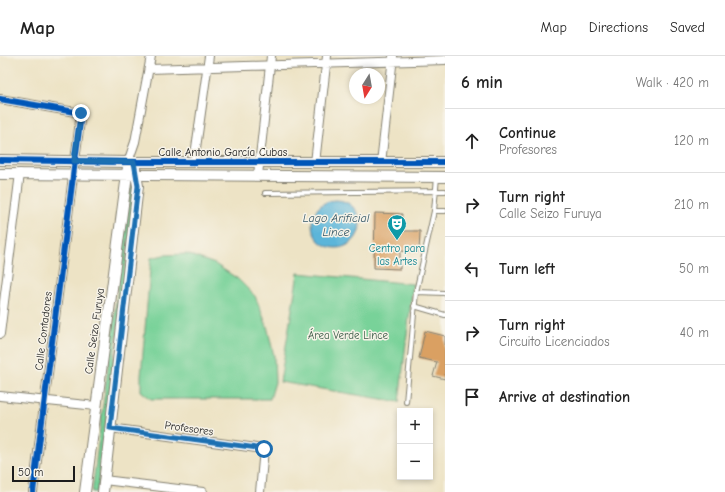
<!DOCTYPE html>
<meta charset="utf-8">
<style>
:root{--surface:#fff;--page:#f6f6f6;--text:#222;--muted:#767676;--line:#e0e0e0}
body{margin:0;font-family:"Comic Neue",sans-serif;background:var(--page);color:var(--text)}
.controls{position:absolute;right:12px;bottom:12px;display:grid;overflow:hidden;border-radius:0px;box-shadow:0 2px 6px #0003}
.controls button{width:36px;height:36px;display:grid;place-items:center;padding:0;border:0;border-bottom:1px solid var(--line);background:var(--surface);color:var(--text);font:20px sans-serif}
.compass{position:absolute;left:349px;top:12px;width:36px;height:36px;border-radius:50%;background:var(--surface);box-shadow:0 2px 6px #0003;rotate:191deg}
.scale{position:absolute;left:12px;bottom:10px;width:63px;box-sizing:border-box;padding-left:4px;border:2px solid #1c1c1c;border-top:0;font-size:11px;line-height:14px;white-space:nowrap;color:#1c1c1c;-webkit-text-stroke:3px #f7f3e8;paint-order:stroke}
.stop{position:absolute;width:12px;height:12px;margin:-9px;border:3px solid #1f6fb2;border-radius:50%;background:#fff}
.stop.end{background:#1f6fb2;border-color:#fff;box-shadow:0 1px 4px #0008}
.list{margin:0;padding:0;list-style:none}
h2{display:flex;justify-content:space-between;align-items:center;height:52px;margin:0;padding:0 16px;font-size:17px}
h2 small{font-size:13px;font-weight:400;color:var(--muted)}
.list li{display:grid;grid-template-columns:26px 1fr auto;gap:12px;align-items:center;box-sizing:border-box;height:64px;padding:0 16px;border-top:1px solid var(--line)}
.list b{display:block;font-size:15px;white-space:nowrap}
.list p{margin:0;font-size:13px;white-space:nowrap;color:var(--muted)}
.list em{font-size:13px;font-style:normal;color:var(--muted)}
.icon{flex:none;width:22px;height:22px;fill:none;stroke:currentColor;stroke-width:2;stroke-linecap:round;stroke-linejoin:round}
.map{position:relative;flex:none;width:445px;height:436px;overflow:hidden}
header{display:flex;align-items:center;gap:24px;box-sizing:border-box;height:56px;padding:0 20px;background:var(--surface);border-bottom:1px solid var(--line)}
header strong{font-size:19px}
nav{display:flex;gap:22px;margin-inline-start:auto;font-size:14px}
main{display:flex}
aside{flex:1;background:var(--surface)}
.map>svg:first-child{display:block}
.green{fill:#78d299;stroke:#4a775a}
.water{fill:#5cb5d9;stroke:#3c687a}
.building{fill:#daa062}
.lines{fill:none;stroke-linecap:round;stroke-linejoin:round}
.service-casing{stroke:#848070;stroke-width:6}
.minor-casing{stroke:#848070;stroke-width:10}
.tertiary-casing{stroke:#848070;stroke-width:12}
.service{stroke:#fff;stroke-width:4}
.minor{stroke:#fff;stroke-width:8}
.tertiary{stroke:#fff;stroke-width:10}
.cycleway-casing{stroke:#f7f3e8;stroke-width:8}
.cycleway{stroke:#0057b8;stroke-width:6}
.route{stroke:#1f6fb2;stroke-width:5}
.labels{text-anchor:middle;stroke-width:3;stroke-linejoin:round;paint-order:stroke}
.street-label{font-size:11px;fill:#1c1c1c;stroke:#f7f3e8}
.culture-label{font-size:11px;fill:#0d838f;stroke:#f7f3e8}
.park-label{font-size:11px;fill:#3c5c48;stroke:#f7f3e8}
.water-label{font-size:12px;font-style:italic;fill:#365968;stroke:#f7f3e8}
</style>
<header>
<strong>Map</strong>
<nav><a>Map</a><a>Directions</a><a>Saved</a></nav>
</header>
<main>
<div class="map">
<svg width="445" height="436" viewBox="0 0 445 436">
<rect width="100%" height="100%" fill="#f7f3e8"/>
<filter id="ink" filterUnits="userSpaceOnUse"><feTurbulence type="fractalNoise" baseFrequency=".025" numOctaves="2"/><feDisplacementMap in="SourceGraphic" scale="8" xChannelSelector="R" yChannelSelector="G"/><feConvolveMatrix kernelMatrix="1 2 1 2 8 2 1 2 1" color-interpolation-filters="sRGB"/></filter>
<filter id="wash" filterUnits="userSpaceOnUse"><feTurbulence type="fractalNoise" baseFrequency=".012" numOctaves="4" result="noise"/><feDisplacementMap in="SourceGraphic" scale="16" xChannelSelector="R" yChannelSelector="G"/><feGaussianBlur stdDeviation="0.9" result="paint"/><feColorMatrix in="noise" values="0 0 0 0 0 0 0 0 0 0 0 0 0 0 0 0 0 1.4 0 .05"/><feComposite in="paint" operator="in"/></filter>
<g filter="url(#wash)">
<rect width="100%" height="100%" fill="#ede3c5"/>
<!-- green -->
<path class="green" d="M134 126 136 130 97 436H92L131 129Z
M187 198 215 208 238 223 255 240 267 270 274 300 275 326 270 343H151L141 335V320L151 202 164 199Z
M298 217 413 228 399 346 280 326Z"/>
<!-- water -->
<path class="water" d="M312 168a24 24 0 1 1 48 0a24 24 0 1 1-48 0Z"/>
<g id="blocks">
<!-- building -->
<path class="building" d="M375 157 402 158 401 175H420L419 196 400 195V213L374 212Z
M425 275 445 280V323L433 320 437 306 419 302Z"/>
</g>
</g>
<g filter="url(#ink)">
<use href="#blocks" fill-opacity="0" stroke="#848070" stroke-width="1"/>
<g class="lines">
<!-- service casing -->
<g class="service-casing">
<path id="service" d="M265 137 445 135
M434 155H445
M416 236 445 237
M414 250 445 259
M406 346 416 236 434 155 437 121"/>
</g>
<!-- minor casing -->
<g class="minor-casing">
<path id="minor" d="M149 13 445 4
M0 43 81 57 33 436
M128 106 135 86 151 0
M194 106 209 0
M315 107 327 0
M381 107 393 1
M258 119 271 0
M0 278 20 117
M0 340 96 350
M110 372 264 393 260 436
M104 424 203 436"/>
</g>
<!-- tertiary casing -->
<g class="tertiary-casing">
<path id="tertiary" d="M0 104 128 106H445
M0 118 445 121
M85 436 128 111
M103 436 138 130 135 112"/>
</g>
<!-- service -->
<use href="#service" class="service"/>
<!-- minor -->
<use href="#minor" class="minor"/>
<!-- tertiary -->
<use href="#tertiary" class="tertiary"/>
<!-- cycleway casing -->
<g class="cycleway-casing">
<path id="cycleway" d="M0 43 81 57 33 436
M0 104 128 106H445"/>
</g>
<!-- cycleway -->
<use href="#cycleway" class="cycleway"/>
</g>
</g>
<g class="lines" filter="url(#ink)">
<!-- route -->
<path class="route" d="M81 57 74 105 134 106 138 130 110 372 264 393"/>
</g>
<!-- icons -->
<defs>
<g id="theatre-pin" transform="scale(1)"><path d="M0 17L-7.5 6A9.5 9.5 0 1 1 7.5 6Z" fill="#0f9aa8" stroke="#f7f3e8"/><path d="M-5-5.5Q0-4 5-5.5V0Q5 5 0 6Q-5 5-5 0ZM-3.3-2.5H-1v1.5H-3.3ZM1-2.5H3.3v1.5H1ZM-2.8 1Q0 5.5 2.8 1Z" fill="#fff"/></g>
</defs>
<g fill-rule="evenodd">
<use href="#theatre-pin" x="397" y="168"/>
</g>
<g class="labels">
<!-- street labels -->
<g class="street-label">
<text x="223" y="100">Calle Antonio García Cubas</text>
<text transform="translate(43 275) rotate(-83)" y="4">Calle Contadores</text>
<text transform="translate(94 275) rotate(-82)" y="4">Calle Seizo Furuya</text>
<text transform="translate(189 372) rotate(8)" y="4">Profesores</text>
</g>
<!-- culture labels -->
<g class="culture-label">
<text x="397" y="196">Centro para<tspan x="397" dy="13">las Artes</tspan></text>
</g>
<!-- park labels -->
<g class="park-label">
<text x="348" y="283">Área Verde Lince</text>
</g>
<!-- water labels -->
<g class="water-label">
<text x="336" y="166">Lago Arificial<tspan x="336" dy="14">Lince</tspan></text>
</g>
</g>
</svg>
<div class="controls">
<button>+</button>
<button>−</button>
</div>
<svg class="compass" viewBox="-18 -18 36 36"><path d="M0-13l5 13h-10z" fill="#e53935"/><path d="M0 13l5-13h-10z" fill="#767676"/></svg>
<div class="scale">50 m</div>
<div class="stop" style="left:264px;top:393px"></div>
<div class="stop end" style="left:81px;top:57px"></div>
</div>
<aside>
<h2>6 min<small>Walk · 420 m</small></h2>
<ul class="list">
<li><svg class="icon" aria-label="ahead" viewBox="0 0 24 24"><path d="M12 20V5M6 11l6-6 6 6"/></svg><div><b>Continue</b><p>Profesores</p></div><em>120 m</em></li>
<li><svg class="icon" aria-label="right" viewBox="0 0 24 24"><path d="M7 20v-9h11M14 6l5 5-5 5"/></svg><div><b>Turn right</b><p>Calle Seizo Furuya</p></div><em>210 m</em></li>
<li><svg class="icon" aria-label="left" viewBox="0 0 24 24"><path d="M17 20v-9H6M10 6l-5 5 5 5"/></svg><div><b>Turn left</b></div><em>50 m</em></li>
<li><svg class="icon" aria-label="right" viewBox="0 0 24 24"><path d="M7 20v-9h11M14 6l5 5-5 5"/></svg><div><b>Turn right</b><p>Circuito Licenciados</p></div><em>40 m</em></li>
<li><svg class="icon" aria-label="arrive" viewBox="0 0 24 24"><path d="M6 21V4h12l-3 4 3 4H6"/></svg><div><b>Arrive at destination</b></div></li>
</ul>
</aside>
</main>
